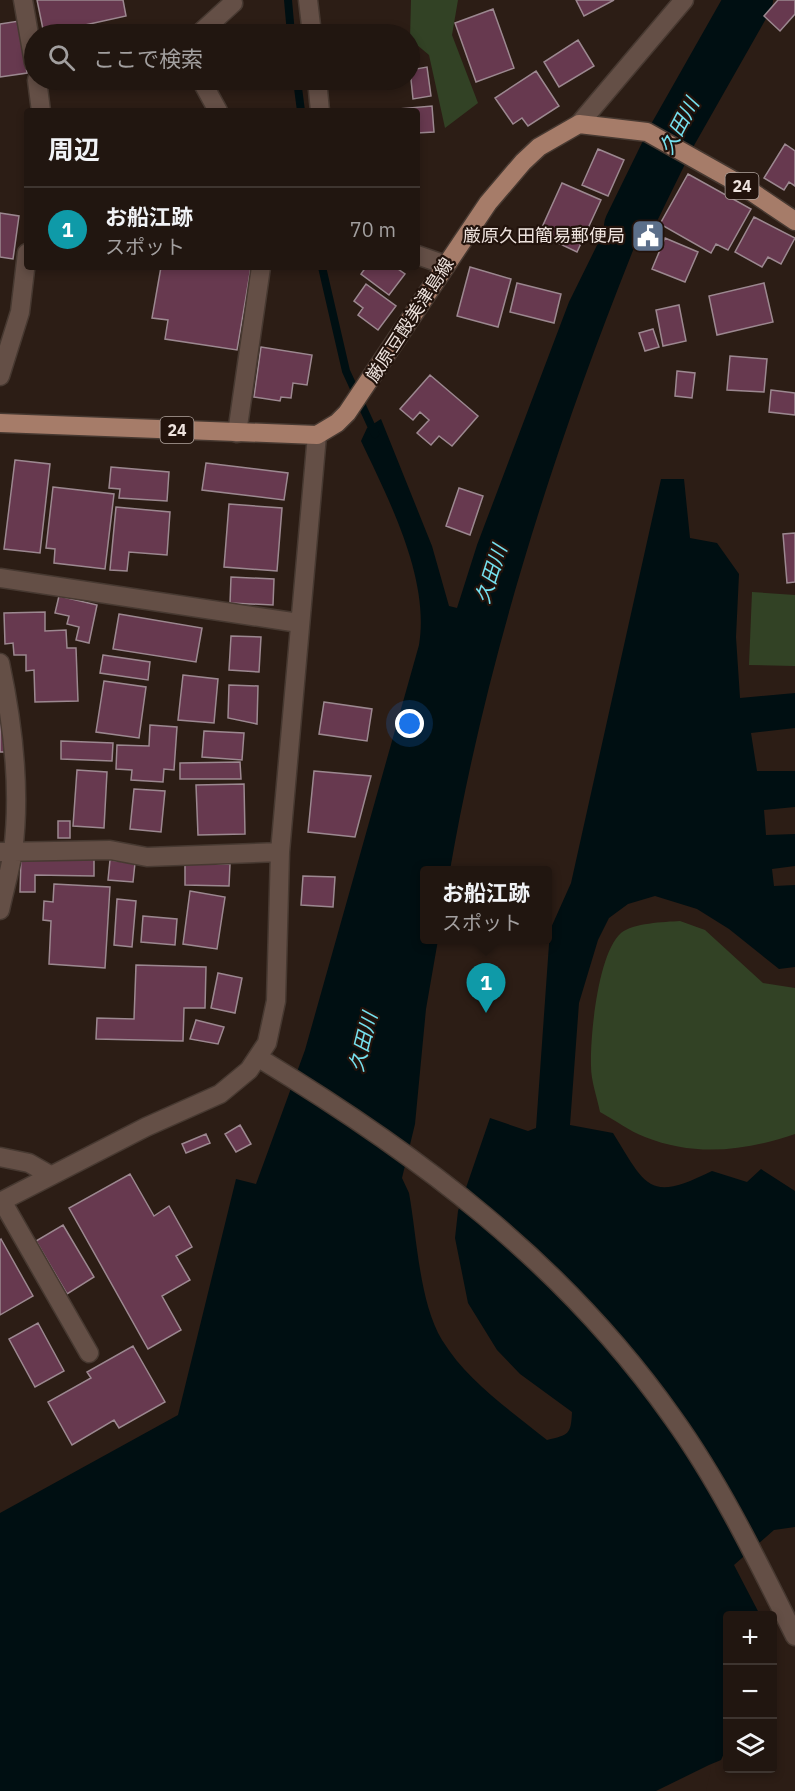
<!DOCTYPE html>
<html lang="ja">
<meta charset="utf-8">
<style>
:root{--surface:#211610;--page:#2d231e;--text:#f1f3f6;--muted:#a29f9f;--line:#3e3530;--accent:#e7ac37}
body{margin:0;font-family:"IBM Plex Sans","Noto Sans JP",sans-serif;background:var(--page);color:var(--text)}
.controls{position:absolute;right:18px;bottom:18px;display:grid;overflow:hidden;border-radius:6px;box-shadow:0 3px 9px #0003}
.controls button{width:54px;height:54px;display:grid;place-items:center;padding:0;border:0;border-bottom:2px solid var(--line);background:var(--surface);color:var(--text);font:30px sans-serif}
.you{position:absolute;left:410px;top:724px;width:21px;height:21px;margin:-15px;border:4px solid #fff;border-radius:50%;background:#1a73e8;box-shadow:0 0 0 9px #1a73e833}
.badge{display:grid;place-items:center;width:39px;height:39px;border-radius:50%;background:var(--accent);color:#fff;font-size:20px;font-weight:700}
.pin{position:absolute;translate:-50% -50px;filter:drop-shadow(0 2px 3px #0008)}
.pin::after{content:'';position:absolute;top:32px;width:21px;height:18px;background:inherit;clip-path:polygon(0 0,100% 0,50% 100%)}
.popup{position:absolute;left:420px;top:866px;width:132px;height:78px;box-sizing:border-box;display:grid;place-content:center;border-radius:6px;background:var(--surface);filter:drop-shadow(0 2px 4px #0005);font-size:20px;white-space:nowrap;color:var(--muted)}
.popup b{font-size:22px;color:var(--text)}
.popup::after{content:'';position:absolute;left:50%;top:100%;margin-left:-12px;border:12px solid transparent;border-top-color:var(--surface)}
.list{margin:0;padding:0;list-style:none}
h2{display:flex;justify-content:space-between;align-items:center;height:78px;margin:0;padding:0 24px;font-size:26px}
h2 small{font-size:20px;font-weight:400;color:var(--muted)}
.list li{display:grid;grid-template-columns:39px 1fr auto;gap:18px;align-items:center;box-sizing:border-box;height:84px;padding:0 24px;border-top:2px solid var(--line)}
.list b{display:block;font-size:22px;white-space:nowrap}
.list p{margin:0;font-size:20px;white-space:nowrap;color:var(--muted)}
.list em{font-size:20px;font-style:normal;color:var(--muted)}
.icon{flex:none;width:33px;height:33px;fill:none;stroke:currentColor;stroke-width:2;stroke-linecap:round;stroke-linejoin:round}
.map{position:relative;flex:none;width:795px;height:1791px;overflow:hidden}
.search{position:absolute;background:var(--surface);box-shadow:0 3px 9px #0003;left:24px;top:24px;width:396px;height:66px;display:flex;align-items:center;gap:15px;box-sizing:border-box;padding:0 21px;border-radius:33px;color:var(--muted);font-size:22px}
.panel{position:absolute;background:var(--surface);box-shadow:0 3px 9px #0003;left:24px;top:108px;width:396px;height:162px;border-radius:6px}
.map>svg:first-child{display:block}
.green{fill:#324225}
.water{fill:#000f12}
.pier{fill:#2c1d15}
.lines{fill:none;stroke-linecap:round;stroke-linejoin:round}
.stream{stroke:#000f12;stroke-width:8}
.river{stroke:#000f12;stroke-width:48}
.building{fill:#67394f;stroke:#9c8890;stroke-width:1.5}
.minor-casing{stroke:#473931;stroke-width:21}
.major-casing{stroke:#473931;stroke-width:21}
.minor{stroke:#644f46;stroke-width:18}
.major{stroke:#a67c69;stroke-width:18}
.labels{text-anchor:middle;stroke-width:4.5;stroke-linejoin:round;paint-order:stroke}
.shield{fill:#22130c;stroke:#b1a59f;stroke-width:1.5}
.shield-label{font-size:16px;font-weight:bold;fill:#eee3de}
.poi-label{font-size:18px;fill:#eee3de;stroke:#22130c;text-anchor:end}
.street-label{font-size:18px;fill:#eee3de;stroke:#22130c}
.water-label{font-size:20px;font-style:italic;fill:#76e1ef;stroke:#22130c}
</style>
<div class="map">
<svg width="795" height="1791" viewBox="0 0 795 1791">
<rect width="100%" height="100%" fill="#2c1d15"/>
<!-- green -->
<path class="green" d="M411 0H458L452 35 478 103 445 128 429 55 410 39Z
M752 592 795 595V666L749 665Z
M680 921 705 930 763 983 795 988V1134C745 1151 695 1157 645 1137 629 1131 615 1120 600 1112 597 1097 591 1081 591 1066 590 1036 598 953 621 933 633 923 664 922 680 921Z"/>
<!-- water -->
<path class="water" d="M641 156 666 170C571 396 492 629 450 870H424V940H438L426 1009 415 1124 402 1178 409 1193C417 1236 419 1302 442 1340 468 1382 510 1410 547 1440 569 1435 571 1434 572 1412L520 1374 497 1350 468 1303 455 1238 458 1211 490 1118 528 1131 536 1128 550 930 571 883 661 479H684L690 538 717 543 739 574 736 637 740 698 795 693V728L751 733 757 771H795V807L764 810 766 835 795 834V866L772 869 774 886 795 885V967L779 969 729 929 697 909 655 896 628 904 609 918 598 940 579 1003 570 1125 613 1133C647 1188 649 1202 712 1171L747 1182 761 1169 795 1191V1527L774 1530 734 1565 760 1615 728 1616 727 1747 721 1760 709 1765 702 1791H0V1513L178 1415 236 1179 256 1184 305 1050 419 645C430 579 389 500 361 441L367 428 381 419 432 546 449 606 457 608 477 545 569 302Z"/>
<!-- pier -->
<path class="pier" d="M709 1765 711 1769 706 1791H656Z"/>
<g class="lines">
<!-- stream -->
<path class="stream" d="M288 0 291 34
M297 80 301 111
M322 267 346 371 375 434"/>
<!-- river -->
<path class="river" d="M628 226 673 134 749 0"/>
</g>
<!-- building -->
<path class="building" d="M37 0H123L126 16 44 34Z
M576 0H614L584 16Z
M778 0H795V14L780 31 764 16Z
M493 9 514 68 476 82 455 23Z
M19 21 27 73 0 77V24Z
M578 40 594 66 559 87 544 62Z
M427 67 431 96 413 99 410 70Z
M536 71 559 106 528 126 522 118 513 124 495 98Z
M432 106 434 132 417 133V111H375Z
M785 144 795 151V186L789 182 784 190 764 178Z
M598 149 624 160 608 196 582 185Z
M688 174 751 209 728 250 716 244 711 253 660 224Z
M562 183 601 200 577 252 539 234Z
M0 213 19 216 13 259 0 257Z
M754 217 795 238 781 264 768 257 762 267 735 252Z
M665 238 698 252 685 282 652 269Z
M161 267H251L237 350 165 339 168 320 152 318Z
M366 267H395L405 274 389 295 361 274Z
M470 267 511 279 498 327 457 316Z
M517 283 561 294 554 323 510 312Z
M764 283 773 322 717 335 709 296Z
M366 284 396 306 378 330 358 315 363 308 354 301Z
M679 305 686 341 663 346 656 310Z
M653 329 659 347 645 351 639 333Z
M261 347 312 355 307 385 293 383 291 398 281 397 280 401 254 397Z
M730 356 767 359 764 392 727 390Z
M677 371 695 373 692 398 675 396Z
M430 375 478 416 452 446 439 436 431 445 417 433 429 420 420 412 413 420 400 409Z
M771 390 795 393V415L769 412Z
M15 460 50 464 40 553 4 549Z
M206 463 288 473 284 500 202 490Z
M111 467 169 472 167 501 119 498 120 489 109 488Z
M53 487 114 494 105 569 54 563 55 549 46 548Z
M459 488 483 496 470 535 446 526Z
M229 504 282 508 277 571 224 567Z
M116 507 170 512 167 555 129 552 127 571 110 570Z
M795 533V582L787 583 783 534Z
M231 577 274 579 273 605 230 603Z
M59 596 97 605 89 643 76 640 79 627 67 624 69 616 55 613Z
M45 612V631L66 630 67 648H76L78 701 35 702 34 670 26 671V655H14L13 643 5 644 4 613Z
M119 614 202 628 196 662 113 649Z
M231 636 261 637 259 672 229 670Z
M103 655 150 662 148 680 100 673Z
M183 675 218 679 214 723 178 720Z
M104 681 146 687 139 738 96 732Z
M229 685 258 686 257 724 228 718Z
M0 691 7 752H0Z
M324 702 372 709 367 741 319 734Z
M150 725 177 727 174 770 164 769 163 782 131 780 132 770 116 769 117 745 149 746Z
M204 731 244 733 242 760 202 757Z
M61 741 113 743 112 761 61 759Z
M240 762 241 779H180V763Z
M77 770 107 772 104 828 73 826Z
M314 771 371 776 355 837 308 832Z
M244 784 245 834 198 835 196 785Z
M134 789 165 791 161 832 130 829Z
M58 821H70V838H58Z
M21 857 94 858V876L35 875V892H20Z
M110 860 135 863 133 882 108 880Z
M185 864H230L229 886 185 885Z
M303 876 335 877 333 907 301 905Z
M54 884 110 887 105 968 49 964 51 921 43 920 44 901 53 902Z
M190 891 225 897 217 949 183 944Z
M117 899 136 901 132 947 114 945Z
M143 916 177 919 175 945 141 942Z
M136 965 206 967 205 1008H184L183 1041 96 1039 97 1018 134 1019Z
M218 973 242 978 235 1013 211 1008Z
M196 1020 224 1027 218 1044 190 1039Z
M240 1125 251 1144 236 1152 225 1134Z
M206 1134 210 1143 186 1153 182 1144Z
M130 1174 154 1216 169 1206 192 1247 176 1256 190 1280 162 1296 181 1330 148 1349 69 1208Z
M63 1225 94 1277 67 1294 36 1241Z
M1 1239 33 1296 0 1315V1240Z
M38 1323 64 1371 35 1387 9 1339Z
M133 1346 165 1402 119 1428 114 1420 72 1445 48 1402 91 1378 87 1372Z"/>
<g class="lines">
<!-- minor casing -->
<g class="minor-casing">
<path id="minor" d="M23 0 34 63
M308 0 312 34
M199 34 233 3 232 0
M37 80 41 111
M201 80 218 111
M317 80 320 111
M579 124 684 0
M417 255 446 265
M0 376 20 312 27 253
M237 433 261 267
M0 578 299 623
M0 663C13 724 21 789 13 851 10 871 4 891 0 910
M0 852 110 850 147 857 280 852
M259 1058C419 1155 564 1263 673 1418 721 1485 758 1562 795 1636
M0 1157 29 1163 50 1175
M2 1201 89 1353
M0 1202 146 1127 220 1094 249 1070 267 1043 276 1001 280 852 317 435"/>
</g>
<!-- major casing -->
<g class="major-casing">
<path id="major" d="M0 423 317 435 337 423 347 413 488 203 523 162 539 147 579 124 647 132 743 186 795 221"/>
</g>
<!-- minor -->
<use href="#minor" class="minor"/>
<!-- major -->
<use href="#major" class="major"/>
</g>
<!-- icons -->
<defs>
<g id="civic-square" transform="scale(1.725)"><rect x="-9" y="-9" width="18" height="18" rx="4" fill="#5c6f8a" stroke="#22130c"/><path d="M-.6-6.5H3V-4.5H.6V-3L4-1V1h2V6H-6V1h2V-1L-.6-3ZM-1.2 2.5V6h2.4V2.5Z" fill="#fff"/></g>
</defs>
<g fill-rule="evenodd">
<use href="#civic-square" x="648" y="236"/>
</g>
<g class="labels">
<!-- shield labels -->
<g class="shield">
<rect x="725.5" y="173" width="33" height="26" rx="4.5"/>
<rect x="160.5" y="417" width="33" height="26" rx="4.5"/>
</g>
<g class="shield-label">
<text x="742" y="192">24</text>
<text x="177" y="436">24</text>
</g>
<!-- poi labels -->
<g class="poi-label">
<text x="625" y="242">厳原久田簡易郵便局</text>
</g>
<!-- street labels -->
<g class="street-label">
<text transform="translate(410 320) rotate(-57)" y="6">厳原豆酘美津島線</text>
</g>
<!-- water labels -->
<g class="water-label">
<text transform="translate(679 126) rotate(-62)" y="7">久田川</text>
<text transform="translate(491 574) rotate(-72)" y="7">久田川</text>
<text transform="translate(363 1042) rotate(-76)" y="7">久田川</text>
</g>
</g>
</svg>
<div class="controls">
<button>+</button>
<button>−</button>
<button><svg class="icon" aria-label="layers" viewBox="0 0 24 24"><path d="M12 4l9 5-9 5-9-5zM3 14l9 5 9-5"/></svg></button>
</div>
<div class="you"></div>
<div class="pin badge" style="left:486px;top:1013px;background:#0f9aa8">1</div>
<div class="popup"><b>お船江跡</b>スポット</div>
<div class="search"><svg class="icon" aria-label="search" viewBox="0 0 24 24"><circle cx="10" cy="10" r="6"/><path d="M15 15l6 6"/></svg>ここで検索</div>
<section class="panel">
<h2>周辺<small></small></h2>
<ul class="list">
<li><span class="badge" style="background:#0f9aa8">1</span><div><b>お船江跡</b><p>スポット</p></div><em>70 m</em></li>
</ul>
</section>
</div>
